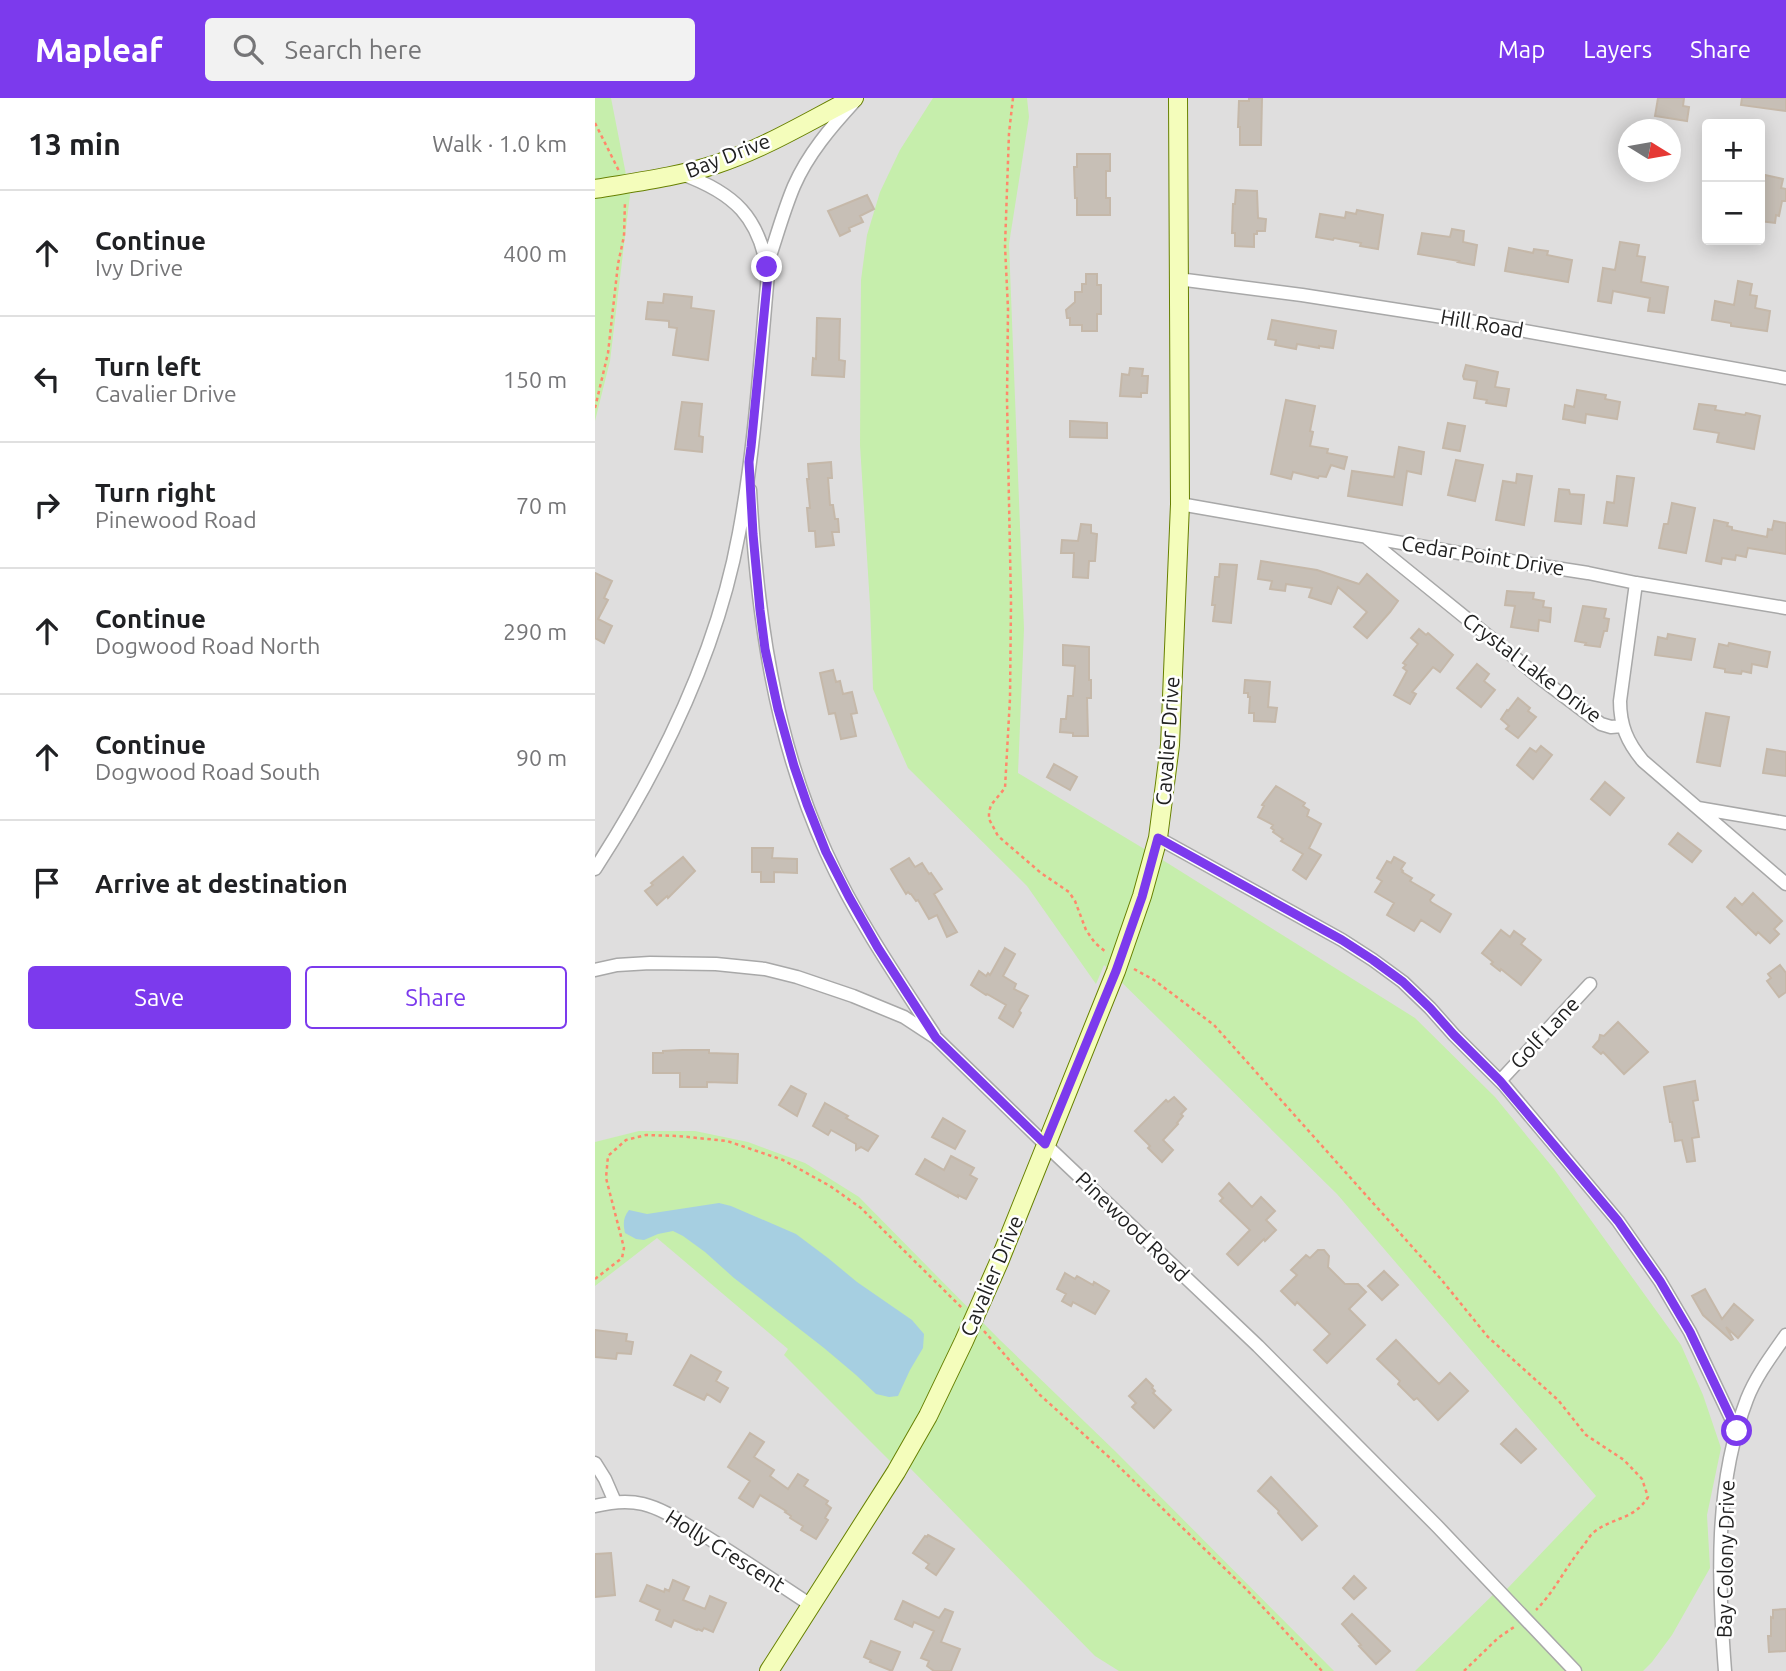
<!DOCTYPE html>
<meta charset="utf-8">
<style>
:root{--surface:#fff;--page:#f2f2f2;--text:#202124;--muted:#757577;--line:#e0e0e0;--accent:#7c3aed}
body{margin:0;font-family:Ubuntu,sans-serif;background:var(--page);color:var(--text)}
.controls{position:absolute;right:21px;top:21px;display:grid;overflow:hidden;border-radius:7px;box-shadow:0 4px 18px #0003}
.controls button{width:63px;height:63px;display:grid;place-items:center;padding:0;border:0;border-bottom:2px solid var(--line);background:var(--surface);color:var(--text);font:35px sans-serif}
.compass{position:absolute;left:1023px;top:21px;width:63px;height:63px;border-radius:50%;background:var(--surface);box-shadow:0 4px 18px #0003;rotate:101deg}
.stop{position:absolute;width:21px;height:21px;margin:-16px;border:5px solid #7c3aed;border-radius:50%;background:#fff}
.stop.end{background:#7c3aed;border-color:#fff;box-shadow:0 2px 7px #0008}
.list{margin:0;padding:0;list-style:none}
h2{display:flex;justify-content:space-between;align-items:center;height:91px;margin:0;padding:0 28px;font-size:30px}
h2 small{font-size:23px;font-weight:400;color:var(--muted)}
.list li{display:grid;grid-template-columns:46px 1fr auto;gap:21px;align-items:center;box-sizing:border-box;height:126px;padding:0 28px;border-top:2px solid var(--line)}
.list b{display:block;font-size:26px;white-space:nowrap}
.list p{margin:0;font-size:23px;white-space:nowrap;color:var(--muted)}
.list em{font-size:23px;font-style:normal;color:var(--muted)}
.actions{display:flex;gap:14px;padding:21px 28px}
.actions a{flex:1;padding:16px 0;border:2px solid var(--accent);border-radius:7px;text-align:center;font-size:24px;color:var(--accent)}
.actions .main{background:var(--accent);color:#fff}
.icon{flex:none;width:38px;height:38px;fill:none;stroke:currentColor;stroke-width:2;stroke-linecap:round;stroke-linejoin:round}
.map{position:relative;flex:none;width:1191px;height:1573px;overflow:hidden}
header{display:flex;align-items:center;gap:42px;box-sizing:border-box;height:98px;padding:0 35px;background:var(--accent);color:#fff}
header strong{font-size:33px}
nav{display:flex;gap:38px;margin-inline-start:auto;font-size:24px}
.search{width:490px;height:63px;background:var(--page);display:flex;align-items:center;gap:18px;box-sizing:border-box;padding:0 24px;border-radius:7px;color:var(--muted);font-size:26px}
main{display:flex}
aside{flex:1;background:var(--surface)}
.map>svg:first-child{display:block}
.residential{fill:#dfdede;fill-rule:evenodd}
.grass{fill:#c6eeac}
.water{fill:#a6cfe1}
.building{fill:#c7bfb6;stroke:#c5b8a9;stroke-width:2}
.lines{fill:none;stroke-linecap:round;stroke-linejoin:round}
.street-casing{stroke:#a8a8a8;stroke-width:15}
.secondary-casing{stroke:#678000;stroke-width:20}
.path{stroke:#ff886b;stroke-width:2.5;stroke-dasharray:3.5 3.5;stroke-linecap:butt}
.street{stroke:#fff;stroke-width:12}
.secondary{stroke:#f4fdbb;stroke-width:18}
.route{stroke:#7c3aed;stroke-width:9}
.labels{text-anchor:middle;stroke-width:5;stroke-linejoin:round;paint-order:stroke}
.street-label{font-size:21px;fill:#212121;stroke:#fff}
</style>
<header>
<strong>Mapleaf</strong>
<div class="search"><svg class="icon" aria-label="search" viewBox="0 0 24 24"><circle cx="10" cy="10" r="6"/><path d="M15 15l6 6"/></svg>Search here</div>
<nav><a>Map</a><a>Layers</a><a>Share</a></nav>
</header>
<main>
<aside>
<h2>13 min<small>Walk · 1.0 km</small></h2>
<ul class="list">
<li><svg class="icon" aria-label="ahead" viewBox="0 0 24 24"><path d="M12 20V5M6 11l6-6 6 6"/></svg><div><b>Continue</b><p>Ivy Drive</p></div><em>400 m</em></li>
<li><svg class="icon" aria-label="left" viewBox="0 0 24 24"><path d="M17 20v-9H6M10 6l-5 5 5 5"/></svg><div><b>Turn left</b><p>Cavalier Drive</p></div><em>150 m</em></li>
<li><svg class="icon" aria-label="right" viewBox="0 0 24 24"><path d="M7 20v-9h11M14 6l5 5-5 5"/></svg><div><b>Turn right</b><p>Pinewood Road</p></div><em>70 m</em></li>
<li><svg class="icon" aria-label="ahead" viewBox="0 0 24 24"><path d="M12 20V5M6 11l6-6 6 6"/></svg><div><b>Continue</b><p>Dogwood Road North</p></div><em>290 m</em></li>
<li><svg class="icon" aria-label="ahead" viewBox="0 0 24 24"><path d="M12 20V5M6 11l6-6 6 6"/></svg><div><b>Continue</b><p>Dogwood Road South</p></div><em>90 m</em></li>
<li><svg class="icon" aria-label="arrive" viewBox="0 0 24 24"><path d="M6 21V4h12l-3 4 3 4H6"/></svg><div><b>Arrive at destination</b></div></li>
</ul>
<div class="actions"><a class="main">Save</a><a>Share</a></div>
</aside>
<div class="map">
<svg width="1191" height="1573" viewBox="0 0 1191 1573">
<rect width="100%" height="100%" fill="#f2efe8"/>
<!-- residential -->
<path class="residential" d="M0 0H1191V1573H0ZM1112 26H1165V142H1112ZM1034 32H1076V74H1034Z"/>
<!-- grass -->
<path class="grass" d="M0 0H16L35 97 15 263 0 323Z
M338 0H432L434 19 414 146 429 531 423 675 566 761 820 920 900 999 959 1071 1086 1247 1108 1297 1126 1350 1112 1417 1115 1470 1077 1537 1057 1564 1048 1573H820L907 1488 911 1492 1001 1398 742 1096 509 867 501 886 432 788 313 670 278 591 275 507 265 347 266 182 272 137 285 94 305 52Z
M44 1033H100L153 1044 210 1065 264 1099 405 1242 520 1353 739 1573H524L500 1558 314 1369 309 1377 189 1257 193 1251 62 1140 0 1188V1044Z"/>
<!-- water -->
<path class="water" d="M124 1105 136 1108 201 1136 233 1160 262 1184 317 1222 329 1236 328 1250 315 1272 303 1298 294 1299 281 1296 261 1277 229 1250 139 1180 110 1154 88 1138 78 1133 63 1136 49 1142 41 1141 30 1135C28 1125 28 1120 34 1112L52 1116Z"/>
<!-- building -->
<path class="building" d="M654 0H667L666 47H645V29H643L644 3H654Z
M1063 0H1089L1088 8 1094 9 1092 23 1060 18Z
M1147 0H1191V13L1146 7Z
M482 56H515V73H511V100H515V117H482V100H480L479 69H482Z
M1170 77 1188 81 1186 90 1191 91V103H1187L1184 118 1181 117 1180 125 1165 123V96L1167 97Z
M641 92 662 93 663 120 671 121 670 133H662V136H659V149L640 148V135H637L638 106H640Z
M272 97 279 111 265 118 268 124 254 130 255 133 245 138 233 113Z
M762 112 788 117 783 151 765 148 766 145 739 140 738 142 721 139 725 116 750 120 751 114 761 116Z
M857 131 869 133 868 144 882 147 879 167 863 164 864 163 823 156 827 135 855 139Z
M1025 144 1044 147 1042 158 1050 159 1046 184 1073 189 1069 215 1053 213 1055 200 1018 193 1016 205 1003 203 1008 170 1020 172Z
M914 150 938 155 939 151 953 153 952 157 977 162 973 184 910 173Z
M491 176H502V187H506V216H502V233H487V227H475V220H472L471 212 480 204V194H487V186H491Z
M1143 183 1157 186 1155 197 1162 198 1160 210 1175 213 1172 233 1136 228V225L1117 222 1120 203 1139 207Z
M69 196 97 199 96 210 119 213 113 262 78 257 82 230 74 229V223L51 221 53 204 68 205Z
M222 220 245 221 244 262 250 263 249 279 217 277 218 260 221 261Z
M677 222 741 233 738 250 724 248V250L702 246 701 251 680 247 681 242 673 241Z
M871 267 903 274 900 289 914 291 911 308 891 305 892 302 879 300 882 283 869 281 868 278Z
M535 270 548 271 547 278H553L552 295H546V299L525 298 527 276 534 277Z
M982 292 1011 297 1010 301 1025 304 1022 321 991 316 990 325 968 321 970 307 979 309Z
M691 302 720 308 715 333 718 334 715 348 733 351 732 355 752 359 749 371 736 367 731 379 724 378 723 380 698 374 696 381 676 376Z
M87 304 107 306 104 338 108 339 107 354 80 351Z
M1104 306 1121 308 1120 312 1150 317 1151 315 1165 318 1159 351 1122 344 1124 335 1099 331Z
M475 323 512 325V340L475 339Z
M853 325 870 328 865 353 848 350Z
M804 349 829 354 826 376 812 373 807 407 753 398 757 373 799 379Z
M861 362 888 367 880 403 853 397Z
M236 364 237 380H233L235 407H238L240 421H243L244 434H237L239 447 221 449 220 433H214L212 410H215L212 381H214L213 366Z
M922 376 937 378 929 427 901 422 908 383 921 385Z
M1022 378 1039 380 1032 428 1009 425 1012 404 1019 405Z
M964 391 974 392 975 396 989 397 986 426 960 423Z
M1077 405 1100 410 1091 455 1064 450 1069 426H1073Z
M1119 422 1133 425 1132 428 1137 429V432L1172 439 1173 431 1177 432 1179 423 1191 425V456L1153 450 1151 459 1141 457 1140 462 1127 460 1126 466 1111 463Z
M486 426 496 427V435L502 436 500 463H494L493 480 478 479 479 455H466L467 442 483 443Z
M666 463 722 472 764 486 772 476 803 503 795 514 772 540 759 529 772 514 743 489 736 506 714 499 717 490 691 486 690 493 675 491 677 483 663 481Z
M625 466 642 467 636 525 618 523 620 507H617L620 479H624Z
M0 475 17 483 9 500 13 502 3 521 17 528 9 545 0 540Z
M912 493 939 495 938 501 949 503 948 509 956 510 955 524 944 522 943 533 916 529 920 508 910 507Z
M988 508 1011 511 1009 520 1014 521 1012 533H1009L1005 549 990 547 991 545 980 543Z
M824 531 831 537 833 535 858 557 845 574 838 569 817 594 821 596 815 606 799 597 812 573 808 570 811 567 808 565 823 546 816 540Z
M1073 536 1100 541 1096 562 1060 557 1063 539 1072 541Z
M1134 545 1175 554 1172 569 1157 566 1156 575 1147 573 1146 576 1130 574V571L1119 569 1124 546 1133 548Z
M468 547 494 549V582H496V600H492L493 638H478V635L465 634 466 621H471L473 598H478L480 568 468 567Z
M882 566 894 576 889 583 900 592 886 609 862 590Z
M238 572 241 584 245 583 248 596 257 594 262 615 256 616 261 638 246 641 240 615 234 616 225 575Z
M650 582 675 584 673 609 682 610 680 624 659 623V615H654L655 599H653V595H649Z
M923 600 935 610 933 613 941 619 923 640 911 631 914 628 906 621 912 612 913 613Z
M1111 615 1134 619 1125 668 1102 664Z
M946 648 957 657 938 681 922 667 935 650 941 654Z
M1172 651 1191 654V678L1168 675Z
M459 666 482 679 475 692 452 679Z
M1010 684 1029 700 1015 717 996 701Z
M681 688 710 705 708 708 714 712 712 718 726 726 714 750 726 757 711 781 698 772 708 756 686 743 688 741 678 734 679 732 676 730 678 727 663 719 669 708 667 707Z
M1083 735 1106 753 1097 764 1074 746Z
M157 750H178L177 760 202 761V775L179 774V784H166V774H157Z
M88 759 100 773 73 800 72 798 62 807 50 793 58 787 56 785Z
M799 759 810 765 806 771 808 773 807 774 817 780 815 783 839 797 835 802 836 804 856 816 845 834 826 822 819 833 792 817 799 805 780 794 787 783 782 780 792 763 796 765Z
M314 760 320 769 327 765 334 776 336 775 347 791 339 796 362 834 352 839 342 817 334 821 323 802 321 803 316 796H315L313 794 311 796 296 771Z
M1158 795 1187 823 1179 831 1184 836 1175 845 1163 834 1161 837 1132 809 1140 800 1147 807Z
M906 832 915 839 919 833 930 841 926 846 946 862 926 887 906 871 905 873 896 866 898 864 887 855Z
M410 850 420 856 408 878 421 886 419 891 433 898 424 913 426 915 418 929 404 920 411 907 392 896 391 897 376 887 384 873 391 878 393 875 395 877Z
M1185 867 1191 875V894L1184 899 1172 883 1176 880 1173 876Z
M1023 924 1053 954 1029 976 1008 954 1006 956 998 949 1004 942 1005 937 1009 938Z
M87 952H114V955L143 956 142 985 112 984V989H85V975H58V955H68V953Z
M1100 983 1103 1002 1098 1003 1104 1039 1097 1040 1100 1063 1092 1064 1087 1042 1080 1043 1077 1024H1075L1069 989Z
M196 988 211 996 202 1018 184 1007Z
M579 999 591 1011 586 1016 588 1018 582 1025 583 1026 568 1042 578 1052 567 1064 553 1050 555 1048 540 1033 571 1002 573 1004Z
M230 1005 253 1018 251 1020 283 1038 273 1053 266 1049 261 1052V1046L236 1032 233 1037 218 1028Z
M348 1020 370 1033 360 1051 337 1039Z
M356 1058 379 1070 375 1077 382 1081 371 1101 363 1097V1099L321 1076 330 1061 349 1072Z
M634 1085 657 1109 666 1099 680 1113 671 1122 681 1132 670 1143 669 1141 643 1167 632 1156 655 1132 625 1103 628 1100 624 1096Z
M723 1152H729L734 1158 733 1169 750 1186H763L771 1194 754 1211 770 1227 732 1265 719 1252 735 1236 702 1204 700 1207 686 1193 702 1177 696 1172 711 1157 715 1160Z
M789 1173 803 1187 787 1202 773 1188Z
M470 1175 480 1181 482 1178 498 1187 499 1184 514 1193 500 1216 478 1204 476 1208 467 1203 471 1196 462 1191Z
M1110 1191 1127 1221 1139 1206 1158 1222 1143 1240 1131 1229 1138 1241 1136 1242 1108 1217 1097 1198Z
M0 1232 32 1236 31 1243 38 1244 36 1256 22 1255 21 1261 0 1259Z
M801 1242 844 1286 855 1275 873 1293 843 1322 822 1300 819 1302 803 1286 805 1283 782 1261Z
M96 1257 126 1274 121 1283 133 1290 125 1304 112 1296 109 1302 79 1287Z
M551 1281 558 1288 557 1290 560 1293 558 1295 576 1312 559 1330 537 1309 541 1305 534 1298Z
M921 1331 941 1351 926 1365 906 1346Z
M155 1335 169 1344 159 1359 179 1372 175 1378 193 1391 203 1376 213 1382 209 1388 233 1403 231 1406 236 1410 230 1420 233 1422 221 1441 206 1432 208 1428 195 1420 196 1418 190 1414 191 1413 165 1397 158 1409 144 1400 155 1383 133 1369Z
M676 1379 722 1428 707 1442 683 1415 684 1413 663 1393Z
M333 1437 359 1451 341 1477 331 1470 334 1466 318 1455 330 1438 332 1439Z
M16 1455 20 1497 0 1499V1456Z
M759 1478 771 1490 759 1501 748 1490Z
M78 1482 94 1489 88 1502 110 1511 115 1498 131 1505 118 1534 109 1530 107 1533 103 1531 102 1532 79 1522 76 1529 61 1522 65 1512 45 1503 52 1487 69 1494 70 1491 74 1493Z
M308 1503 344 1520 350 1511 358 1514 346 1544 365 1551 356 1573H339L332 1568 334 1563 326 1560 339 1533 319 1524 317 1529 300 1521Z
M1191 1511V1553L1174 1554 1173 1538H1176V1519L1178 1520V1512Z
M757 1516 795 1553 781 1566 764 1548 766 1547 747 1526Z
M276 1543 305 1554 297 1573 275 1564 276 1562 269 1559Z"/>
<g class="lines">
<!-- street casing -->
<g class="street-casing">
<path id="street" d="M172 167C181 141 188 114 199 88 213 56 236 29 260 3
M583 181 707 197 880 224 1191 280
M155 392C162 516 179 640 231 754 260 818 300 877 339 936
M585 406 870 456 993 475 1041 485 1191 510
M771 439 945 580 1006 626 1016 629 1027 628
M1041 485 1025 603C1025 627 1032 644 1048 663L1191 786
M1103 710 1191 725
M563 740 747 842 778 862 808 884 835 910 859 937 909 987 1023 1123 1065 1183 1095 1234 1142 1333
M0 771C66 669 122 555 144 435 160 350 165 262 173 176 165 119 139 95 87 76
M0 872 22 867 55 865 121 866 170 871 202 879 258 898 309 919 341 940 451 1047 663 1248 842 1428 980 1573
M905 983 995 886
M0 1365 10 1381 20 1404
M0 1408C16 1404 32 1402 48 1406 68 1411 85 1423 102 1433 141 1457 178 1482 216 1507
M1130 1573C1123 1483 1119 1387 1152 1301 1161 1278 1177 1257 1191 1237"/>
</g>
<!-- secondary casing -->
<g class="secondary-casing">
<path id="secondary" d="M0 91C41 84 82 79 122 66 170 50 214 23 259 0
M174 1573 301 1374 333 1318 369 1243 404 1164 521 873 547 798 563 740 575 647 585 406 583 0"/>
</g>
<!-- path -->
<path class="path" d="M418 0 414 35 410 148 413 211 412 302 416 505 415 600 410 690 396 707 394 714V721L403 738 446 775 474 794 480 803 491 832 500 845 512 855
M0 25 24 73
M0 310 13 255 23 166 29 138 30 103
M539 871 559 882 619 927 845 1180 893 1239 963 1302 991 1337 1029 1362 1047 1381 1053 1399C1039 1422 1018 1419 999 1434 995 1437 992 1443 989 1447 971 1468 960 1493 941 1512
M0 1181 27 1160 29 1150 11 1080 13 1058 31 1042 51 1037 83 1038 132 1043 188 1062 235 1088 266 1110 368 1211
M389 1233 445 1297 515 1360 651 1491 727 1573
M869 1573 903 1540 919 1529"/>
<!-- street -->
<use href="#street" class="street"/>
<!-- secondary -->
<use href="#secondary" class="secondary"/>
</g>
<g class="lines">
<!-- route -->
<path class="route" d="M172 169 173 176 156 349 154 364 158 436 165 512 170 551 183 611 199 668 212 706 231 754 254 799 283 850 341 940 450 1046 521 873 547 799 563 740 747 842 778 862 808 884 835 910 859 937 905 983 1023 1123 1065 1183 1095 1234 1142 1333"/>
</g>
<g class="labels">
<!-- street labels -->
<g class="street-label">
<text transform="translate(133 58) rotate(-21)" y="7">Bay Drive</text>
<text transform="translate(887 226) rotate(10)" y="7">Hill Road</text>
<text transform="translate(888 458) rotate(9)" y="7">Cedar Point Drive</text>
<text transform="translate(937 570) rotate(37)" y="7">Crystal Lake Drive</text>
<text transform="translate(573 643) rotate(-86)" y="7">Cavalier Drive</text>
<text transform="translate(950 935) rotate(-47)" y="7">Golf Lane</text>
<text transform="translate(537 1129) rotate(44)" y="7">Pinewood Road</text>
<text transform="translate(397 1178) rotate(-67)" y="7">Cavalier Drive</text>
<text transform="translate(130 1453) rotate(32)" y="7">Holly Crescent</text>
<text transform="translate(1131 1461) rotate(-89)" y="7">Bay Colony Drive</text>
</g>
</g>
</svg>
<div class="controls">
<button>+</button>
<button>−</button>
</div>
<svg class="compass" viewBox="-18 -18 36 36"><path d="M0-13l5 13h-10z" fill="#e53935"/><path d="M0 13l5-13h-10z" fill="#757577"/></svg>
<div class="stop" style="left:1142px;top:1333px"></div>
<div class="stop end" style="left:172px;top:169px"></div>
</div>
</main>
